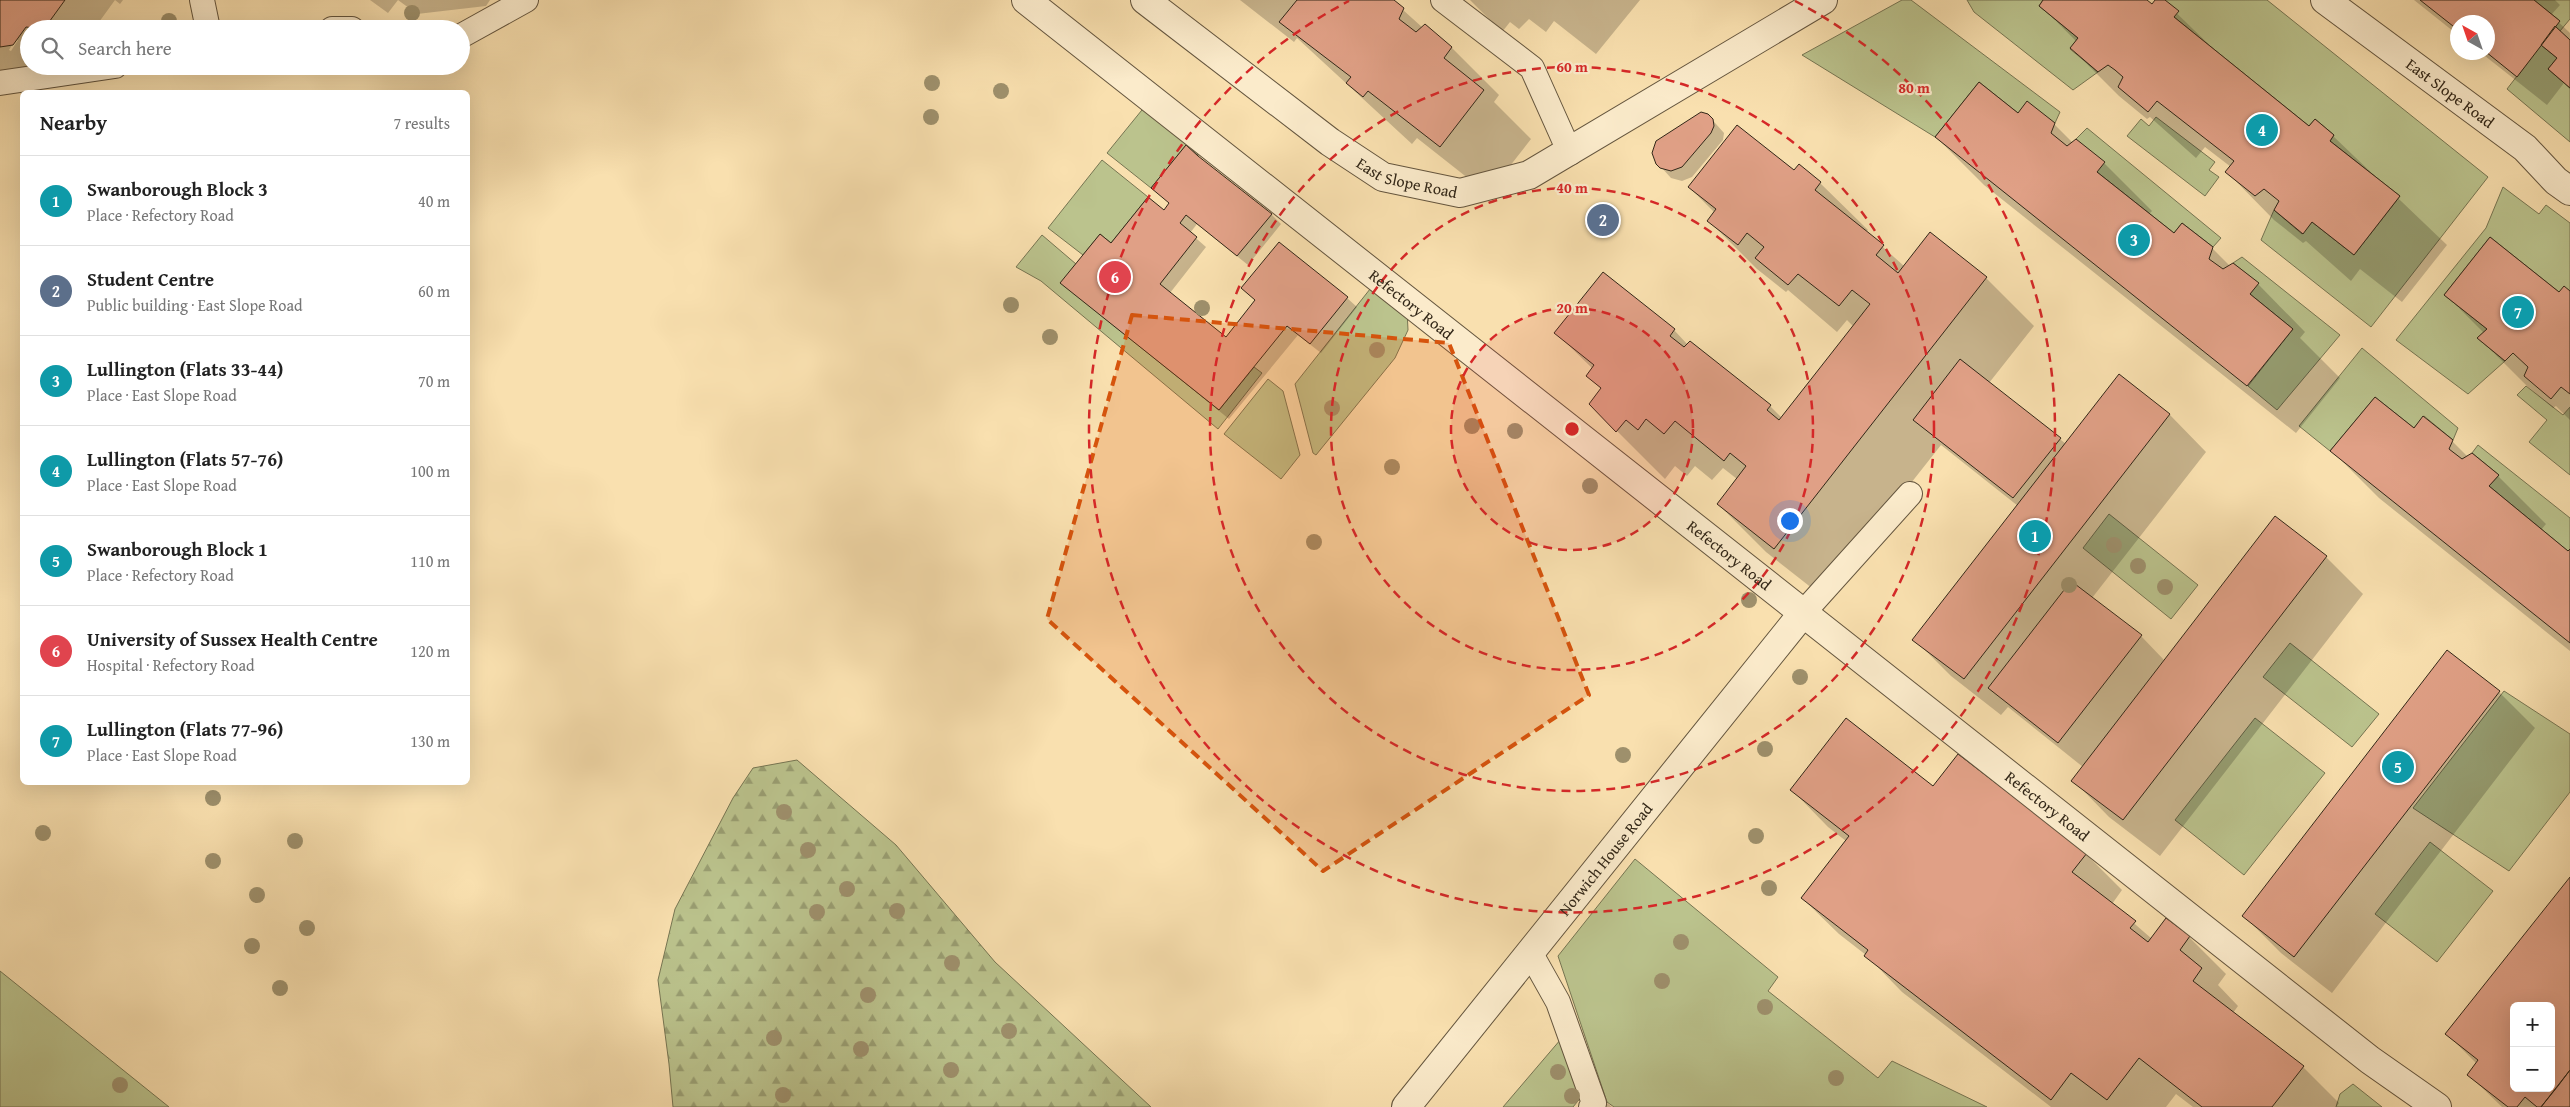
<!DOCTYPE html>
<meta charset="utf-8">
<style>
:root{--surface:#fff;--page:#f6f6f6;--text:#222;--muted:#767676;--line:#e0e0e0;--accent:#7c3aed}
body{margin:0;font-family:"Gentium Book Plus",serif;background:var(--page);color:var(--text)}
.controls{position:absolute;right:15px;bottom:15px;display:grid;overflow:hidden;border-radius:8px;box-shadow:0 5px 20px #0002}
.controls button{width:45px;height:45px;display:grid;place-items:center;padding:0;border:0;border-bottom:1px solid var(--line);background:var(--surface);color:var(--text);font:25px sans-serif}
.compass{position:absolute;left:2450px;top:15px;width:45px;height:45px;border-radius:50%;background:var(--surface);box-shadow:0 5px 20px #0002;rotate:320deg}
.you{position:absolute;left:1789px;top:520px;width:18px;height:18px;margin:-12px;border:4px solid #fff;border-radius:50%;background:#1a73e8;box-shadow:0 0 0 8px #1a73e833}
.badge{display:grid;place-items:center;width:32px;height:32px;border-radius:50%;background:var(--accent);color:#fff;font-size:16px;font-weight:700}
.pin{position:absolute;translate:-50% -50%;border:2px solid #fff;box-shadow:0 1px 5px #0006}
.list{margin:0;padding:0;list-style:none}
h2{display:flex;justify-content:space-between;align-items:center;height:65px;margin:0;padding:0 20px;font-size:21px}
h2 small{font-size:16px;font-weight:400;color:var(--muted)}
.list li{display:grid;grid-template-columns:32px 1fr auto;gap:15px;align-items:center;box-sizing:border-box;height:90px;padding:0 20px;border-top:1px solid var(--line)}
.list b{display:block;font-size:19px;white-space:nowrap}
.list p{margin:0;font-size:16px;white-space:nowrap;color:var(--muted)}
.list em{font-size:16px;font-style:normal;color:var(--muted)}
.icon{flex:none;width:28px;height:28px;fill:none;stroke:currentColor;stroke-width:2;stroke-linecap:round;stroke-linejoin:round}
.map{position:relative;flex:none;width:2570px;height:1107px;overflow:hidden}
.search{position:absolute;background:var(--surface);box-shadow:0 5px 20px #0002;left:20px;top:20px;width:450px;height:55px;display:flex;align-items:center;gap:12px;box-sizing:border-box;padding:0 18px;border-radius:28px;color:var(--muted);font-size:19px}
.panel{position:absolute;background:var(--surface);box-shadow:0 5px 20px #0002;left:20px;top:90px;width:450px;height:695px;border-radius:8px}
.map>svg:first-child{display:block}
.green{fill:#bbc38d;stroke:#767552}
.forest{fill:url(#forest-firs);stroke:#767552}
.shadow{fill:#0003;fill-rule:evenodd}
.building{fill:#e0a086;stroke:#322718;fill-rule:evenodd}
.lines{fill:none;stroke-linecap:round;stroke-linejoin:round}
.lane-casing{stroke:#64553e;stroke-width:26}
.street-casing{stroke:#64553e;stroke-width:30}
.lane{stroke:#fbebcb;stroke-width:24}
.street{stroke:#fbebcb;stroke-width:28}
.tree{fill:#9e906c}
.marked{fill:#d6540d;fill-opacity:0.2;stroke:#d6540d;stroke-width:4;stroke-dasharray:10 6;stroke-linejoin:round}
.ring{fill:none;stroke:#d62828;stroke-width:2.5;stroke-dasharray:9 6}
.labels{text-anchor:middle;stroke-width:4.5;stroke-linejoin:round;paint-order:stroke}
.street-label{font-size:16px;fill:#322718;stroke:#fbebcb}
.centre{fill:#d62828;stroke:#fbebcb;stroke-width:2.5}
.ring-label{font-size:15px;text-anchor:middle;font-weight:bold;fill:#d62828;stroke:#fbebcb;stroke-width:4.5;stroke-linejoin:round;paint-order:stroke}
</style>
<div class="map">
<svg width="2570" height="1107" viewBox="0 0 2570 1107">
<defs>
<pattern id="forest-firs" width="22" height="20" patternUnits="userSpaceOnUse" patternTransform="scale(1.25)"><rect width="22" height="20" fill="#bbc38d"/><path d="M5 1l3.5 6h-7zM16 11l3.5 6h-7z" fill="#999e72"/></pattern>
</defs>
<rect width="100%" height="100%" fill="#f9e0af"/>
<filter id="stains"><feTurbulence type="fractalNoise" baseFrequency=".004" numOctaves="4"/><feColorMatrix values="0 0 0 0 .2 0 0 0 0 .09 0 0 0 0 .02 0 0 0 .5 -.17"/></filter>
<radialGradient id="worn" r=".72"><stop offset=".6" stop-color="#630" stop-opacity="0"/><stop offset="1" stop-color="#630" stop-opacity=".3"/></radialGradient>
<!-- green -->
<path class="green" d="M1902 0H1911L2060 112 2055 123 2018 113 1979 82 1935 137 1802 55Z
M1967 0H2043L2039 6 2078 38 2070 49 2098 72 2073 90 1974 12Z
M2165 0H2267L2488 177 2371 327 2261 240 2274 210 2302 234 2312 222 2354 255 2400 196 2330 141 2334 135 2315 119 2309 126 2174 17Z
M2534 0H2570V19L2560 31 2555 26 2560 21Z
M2541 45 2557 58 2548 69 2570 88V142L2507 89Z
M1146 105 1195 144 1198 156 1186 145 1151 188 1107 153Z
M2156 117 2215 162 2209 170 2219 177 2205 196 2127 136 2141 119 2149 126Z
M2087 128 2221 238 2213 247 2182 223 2174 233 2097 172 2076 139Z
M1102 160 1148 197 1111 243 1100 234 1083 255 1048 228Z
M2503 187 2539 214 2546 205 2570 223V291L2564 287 2559 292 2490 237 2444 295 2487 329 2477 338 2505 361 2468 394 2396 340 2486 228Z
M1042 235 1076 264 1061 283 1219 410 1254 367 1262 373 1218 429 1041 281 1016 267Z
M2242 257 2340 335 2277 410 2248 386 2293 329 2250 294 2258 283 2233 263Z
M1374 284 1407 310 1408 330 1395 358 1316 455 1313 453 1295 384Z
M2362 348 2458 428 2453 440 2424 416 2414 428 2375 397 2330 451 2299 426Z
M1268 379 1283 391 1300 455 1281 479 1224 434Z
M2526 386 2563 415 2570 407V475L2529 442 2547 420 2517 395Z
M2478 445 2570 518V549L2568 551 2489 486 2499 475 2472 453Z
M2109 514 2198 585 2171 619 2083 548Z
M2290 643 2379 714 2352 747 2263 677Z
M2504 691 2570 734V792L2509 871 2413 808Z
M2255 718 2325 773 2244 875 2175 820Z
M2430 842 2493 891 2437 962 2375 914Z
M1635 859 1778 977 1768 991 1878 1078 1892 1061 1987 1107H1614L1607 1102 1558 956Z
M0 971 169 1107H0Z
M1561 1039 1582 1096 1573 1107H1503Z
M2353 1084 2382 1107H2336L2340 1094Z"/>
<!-- forest -->
<path class="forest" d="M797 760 896 845 995 962 1151 1107H673L669 1064 658 980 675 909 733 798 753 768Z"/>
<!-- shadow -->
<path class="shadow" d="M0 0H123L120 4 115 0 94 29H29V66H48L0 80ZM15 40H18L11 51 9 50Z
M370 0H398L388 13Z
M398 0H490L486 6 417 14Z
M1240 0H1392L1423 28 1451 47 1499 95 1494 102 1531 139 1488 194 1417 138 1412 144 1297 38 1294 42Z
M1470 0H1640L1596 54 1554 21 1546 32 1529 19 1519 29 1510 22 1502 32Z
M2045 0H2145L2152 6 2157 0H2163L2226 61 2309 127 2333 136 2447 245 2402 302 2360 269 2351 281 2306 241 2303 243 2274 220 2227 172 2231 167 2205 147 2196 158 2150 117 2147 119 2119 96 2071 48 2077 42 2041 6Z
M2414 0H2555L2560 5 2551 15 2570 33V89L2564 83 2547 105 2480 52H2488V22H2458V35Z
M1708 115 1724 133 1723 140 1692 177 1682 181 1671 178 1661 167Z
M2019 115 2054 124 2073 143 2104 163 2152 211 2149 214 2174 235 2212 248 2230 266 2258 284 2305 332 2300 338 2340 378 2296 433 1984 185 1936 137Z
M1794 171 1820 183 1868 230 1866 232 1904 266 1930 233 1986 278 2034 326 1989 383 2066 444 2119 376 2170 415 2206 452 2092 598 2141 636 2165 661 2326 557 2363 594 2160 856 2109 817 2073 780 2083 767 2008 707 2001 715 1951 676 1914 639 2018 506 1941 445 1822 596 1766 552 1718 504 1737 479 1723 468 1712 480 1695 466 1687 476 1675 466 1665 479 1590 404 1602 390 1588 375 1593 369 1556 333 1674 330 1688 345 1770 406 1782 418 1854 327 1847 320 1837 332 1788 290 1786 292 1757 269 1709 221 1715 213 1689 187Z
M1164 212 1271 214 1281 224 1248 265 1197 224 1190 233 1206 247 1170 293 1226 338 1256 301 1242 288 1347 298 1357 307 1321 353 1298 335 1229 419 1062 283 1111 245Z
M2559 293H2570V420L2556 406 2553 408 2527 386 2479 338 2484 333 2446 295Z
M2414 430 2452 441 2468 457 2498 476 2546 524 2541 530 2568 553 2570 551V651L2379 498 2331 450Z
M2499 692 2535 728 2332 993 2281 953 2244 916Z
M1933 788 2086 854 2122 890 2112 904 2152 939 2167 920 2189 937 2226 974 2218 985 2238 1006 2233 1013 2303 1067 2339 1103 2336 1107H2193L2176 1094 2166 1107H2051L1902 992 1866 955 1839 934 1802 898 1846 841 1828 827 1792 790Z
M2570 879V1107H2502L2469 1075 2477 1064 2447 1034ZM2514 1006H2551V1088H2514Z
M1607 1103 1612 1107H1604Z"/>
<!-- building -->
<path class="building" d="M0 0H65L44 29 26 27 13 45 0 47Z
M1297 0H1394L1404 8 1399 19 1416 32 1425 24 1452 47 1444 58 1484 90 1440 147 1368 91 1363 97 1346 83 1351 77 1279 22Z
M2043 0H2147L2152 4 2155 0H2165L2179 11 2174 17 2309 126 2315 119 2334 135 2330 141 2400 196 2354 255 2312 222 2303 234 2274 210 2279 201 2264 189 2255 196 2225 172 2234 161 2157 101 2148 112 2118 87 2123 77 2115 70 2108 65 2098 72 2070 48 2078 38 2039 6Z
M2420 0H2534L2560 21 2517 77 2486 52 2488 22H2458V30Z
M2555 26 2570 40V88L2548 69 2557 58 2541 45Z
M1979 82 2018 113 2027 101 2055 123 2051 133 2067 146 2076 139 2105 162 2097 172 2174 233 2182 223 2213 247 2209 259 2223 269 2233 263 2259 283 2250 294 2293 329 2247 386 1935 137Z
M1701 112 1708 114 1713 119 1714 126 1711 133 1682 167 1671 171 1660 168 1656 164 1652 153 1656 141Z
M1737 125 1794 170 1799 164 1821 182 1815 190 1884 245 1876 255 1898 273 1930 232 1987 277 1774 549 1717 504 1746 466 1730 453 1724 461 1675 421 1664 434 1646 419 1638 430 1626 420 1616 432 1589 404 1601 388 1586 376 1594 365 1554 333 1603 272 1675 329 1670 336 1684 347 1690 341 1771 405 1767 410 1779 420 1870 304 1852 290 1839 306 1798 274 1788 285 1755 258 1764 247 1747 233 1738 245 1707 221 1716 209 1688 187Z
M1186 145 1198 156 1272 214 1237 256 1186 215 1180 223 1197 237 1160 284 1226 337 1255 300 1241 288 1279 242 1348 297 1310 344 1287 326 1219 410 1060 283 1100 234 1111 243 1148 197 1164 210 1169 203 1151 188Z
M2490 237 2559 292 2564 286 2570 291V394L2561 387 2551 399 2524 376 2528 367 2513 353 2505 361 2477 338 2487 329 2444 295Z
M1960 359 2061 438 2013 498 1913 420Z
M2119 374 2170 414 1964 679 1912 640Z
M2375 397 2414 428 2423 416 2453 440 2449 449 2462 459 2472 453 2499 475 2489 486 2568 551 2570 549V643L2330 451Z
M2275 516 2327 556 2123 820 2071 781Z
M2071 581 2142 635 2058 743 1988 688Z
M2447 650 2500 691 2294 957 2242 916Z
M1846 718 1933 786 1958 754 2087 853 2072 872 2136 921 2130 928 2148 942 2166 918 2190 936 2180 950 2202 968 2193 981 2304 1066 2272 1107H2202L2139 1058 2107 1100 2071 1073 2051 1100 1864 956 1868 950 1801 898 1849 836 1790 790Z
M2570 877V1070L2541 1107H2537L2525 1097 2517 1107H2508L2467 1075 2478 1060 2445 1034ZM2514 1006H2551V1088H2514Z
M2570 1070V1107H2541L2558 1086Z"/>
<g class="lines">
<!-- lane casing -->
<g class="lane-casing">
<path id="lane" d="M202 0 208 29
M1443 0 1532 68 1570 153
M332 29H352
M461 36 526 0
M0 83 115 66
M1803 613 1910 494
M1531 954 1558 1002 1594 1103 1591 1107"/>
</g>
<!-- street casing -->
<g class="street-casing">
<g id="street">
<path id="s1" d="M1026 0 2370 1060 2437 1107"/>
<path id="s2" d="M1145 0 1330 142 1383 177 1460 193 1529 175 1823 0"/>
<path id="s3" d="M2325 0 2525 148 2556 181 2570 191"/>
<path id="s4" d="M1406 1107 1803 613"/>
</g>
</g>
<!-- lane -->
<use href="#lane" class="lane"/>
<!-- street -->
<use href="#street" class="street"/>
</g>
<!-- trees -->
<g class="tree">
<circle cx="412" cy="13" r="8"/>
<circle cx="169" cy="21" r="8"/>
<circle cx="932" cy="83" r="8"/>
<circle cx="1001" cy="91" r="8"/>
<circle cx="931" cy="117" r="8"/>
<circle cx="1011" cy="305" r="8"/>
<circle cx="1202" cy="308" r="8"/>
<circle cx="1050" cy="337" r="8"/>
<circle cx="1377" cy="350" r="8"/>
<circle cx="1332" cy="408" r="8"/>
<circle cx="1472" cy="426" r="8"/>
<circle cx="1515" cy="431" r="8"/>
<circle cx="1392" cy="467" r="8"/>
<circle cx="1590" cy="486" r="8"/>
<circle cx="1314" cy="542" r="8"/>
<circle cx="2114" cy="545" r="8"/>
<circle cx="2138" cy="566" r="8"/>
<circle cx="2069" cy="585" r="8"/>
<circle cx="2165" cy="587" r="8"/>
<circle cx="1749" cy="600" r="8"/>
<circle cx="1800" cy="677" r="8"/>
<circle cx="1765" cy="749" r="8"/>
<circle cx="1623" cy="755" r="8"/>
<circle cx="213" cy="798" r="8"/>
<circle cx="784" cy="812" r="8"/>
<circle cx="43" cy="833" r="8"/>
<circle cx="1756" cy="836" r="8"/>
<circle cx="295" cy="841" r="8"/>
<circle cx="808" cy="850" r="8"/>
<circle cx="213" cy="861" r="8"/>
<circle cx="1769" cy="888" r="8"/>
<circle cx="847" cy="889" r="8"/>
<circle cx="257" cy="895" r="8"/>
<circle cx="897" cy="911" r="8"/>
<circle cx="817" cy="912" r="8"/>
<circle cx="307" cy="928" r="8"/>
<circle cx="1681" cy="942" r="8"/>
<circle cx="252" cy="946" r="8"/>
<circle cx="952" cy="963" r="8"/>
<circle cx="1662" cy="981" r="8"/>
<circle cx="280" cy="988" r="8"/>
<circle cx="868" cy="995" r="8"/>
<circle cx="1765" cy="1007" r="8"/>
<circle cx="1009" cy="1031" r="8"/>
<circle cx="774" cy="1038" r="8"/>
<circle cx="861" cy="1049" r="8"/>
<circle cx="951" cy="1070" r="8"/>
<circle cx="1558" cy="1072" r="8"/>
<circle cx="1836" cy="1078" r="8"/>
<circle cx="120" cy="1085" r="8"/>
<circle cx="783" cy="1095" r="8"/>
<circle cx="1572" cy="1096" r="8"/>
</g>
<!-- marked area -->
<path class="marked" d="M1132 315 1449 343 1589 695 1323 871 1047 619Z"/>
<!-- distance rings -->
<circle cx="1572" cy="429" r="121" fill="#d62828" fill-opacity=".12"/>
<g class="ring">
<circle cx="1572" cy="429" r="121"/>
<circle cx="1572" cy="429" r="241"/>
<circle cx="1572" cy="429" r="362"/>
<path d="M1795 1A483 483 0 1 1 1349 1"/>
</g>
<g class="labels">
<!-- street labels -->
<g class="street-label">
<text dy="6" stroke="none"><textPath href="#s3" startOffset="156">East Slope Road</textPath></text>
<text dy="6" stroke="none"><textPath href="#s2" startOffset="320">East Slope Road</textPath></text>
<text dy="6" stroke="none"><textPath href="#s1" startOffset="491">Refectory Road</textPath></text>
<text dy="6" stroke="none"><textPath href="#s1" startOffset="896">Refectory Road</textPath></text>
<text dy="6" stroke="none"><textPath href="#s1" startOffset="1301">Refectory Road</textPath></text>
<text dy="6" stroke="none"><textPath href="#s4" startOffset="318">Norwich House Road</textPath></text>
</g>
</g>
<circle cx="1572" cy="429" r="8" class="centre"/>
<g class="ring-label">
<text x="1572" y="72">60 m</text>
<text x="1914" y="93">80 m</text>
<text x="1572" y="193">40 m</text>
<text x="1572" y="313">20 m</text>
</g>
<rect width="100%" height="100%" filter="url(#stains)"/>
<rect width="100%" height="100%" fill="url(#worn)"/>
</svg>
<div class="controls">
<button>+</button>
<button>−</button>
</div>
<svg class="compass" viewBox="-18 -18 36 36"><path d="M0-13l5 13h-10z" fill="#e53935"/><path d="M0 13l5-13h-10z" fill="#767676"/></svg>
<div class="you"></div>
<div class="pin badge" style="left:2035px;top:536px;background:#0f9aa8">1</div>
<div class="pin badge" style="left:1603px;top:220px;background:#5c6f8a">2</div>
<div class="pin badge" style="left:2134px;top:240px;background:#0f9aa8">3</div>
<div class="pin badge" style="left:2262px;top:130px;background:#0f9aa8">4</div>
<div class="pin badge" style="left:2398px;top:767px;background:#0f9aa8">5</div>
<div class="pin badge" style="left:1115px;top:277px;background:#e0444e">6</div>
<div class="pin badge" style="left:2518px;top:312px;background:#0f9aa8">7</div>
<div class="search"><svg class="icon" aria-label="search" viewBox="0 0 24 24"><circle cx="10" cy="10" r="6"/><path d="M15 15l6 6"/></svg>Search here</div>
<section class="panel">
<h2>Nearby<small>7 results</small></h2>
<ul class="list">
<li><span class="badge" style="background:#0f9aa8">1</span><div><b>Swanborough Block 3</b><p>Place · Refectory Road</p></div><em>40 m</em></li>
<li><span class="badge" style="background:#5c6f8a">2</span><div><b>Student Centre</b><p>Public building · East Slope Road</p></div><em>60 m</em></li>
<li><span class="badge" style="background:#0f9aa8">3</span><div><b>Lullington (Flats 33-44)</b><p>Place · East Slope Road</p></div><em>70 m</em></li>
<li><span class="badge" style="background:#0f9aa8">4</span><div><b>Lullington (Flats 57-76)</b><p>Place · East Slope Road</p></div><em>100 m</em></li>
<li><span class="badge" style="background:#0f9aa8">5</span><div><b>Swanborough Block 1</b><p>Place · Refectory Road</p></div><em>110 m</em></li>
<li><span class="badge" style="background:#e0444e">6</span><div><b>University of Sussex Health Centre</b><p>Hospital · Refectory Road</p></div><em>120 m</em></li>
<li><span class="badge" style="background:#0f9aa8">7</span><div><b>Lullington (Flats 77-96)</b><p>Place · East Slope Road</p></div><em>130 m</em></li>
</ul>
</section>
</div>
